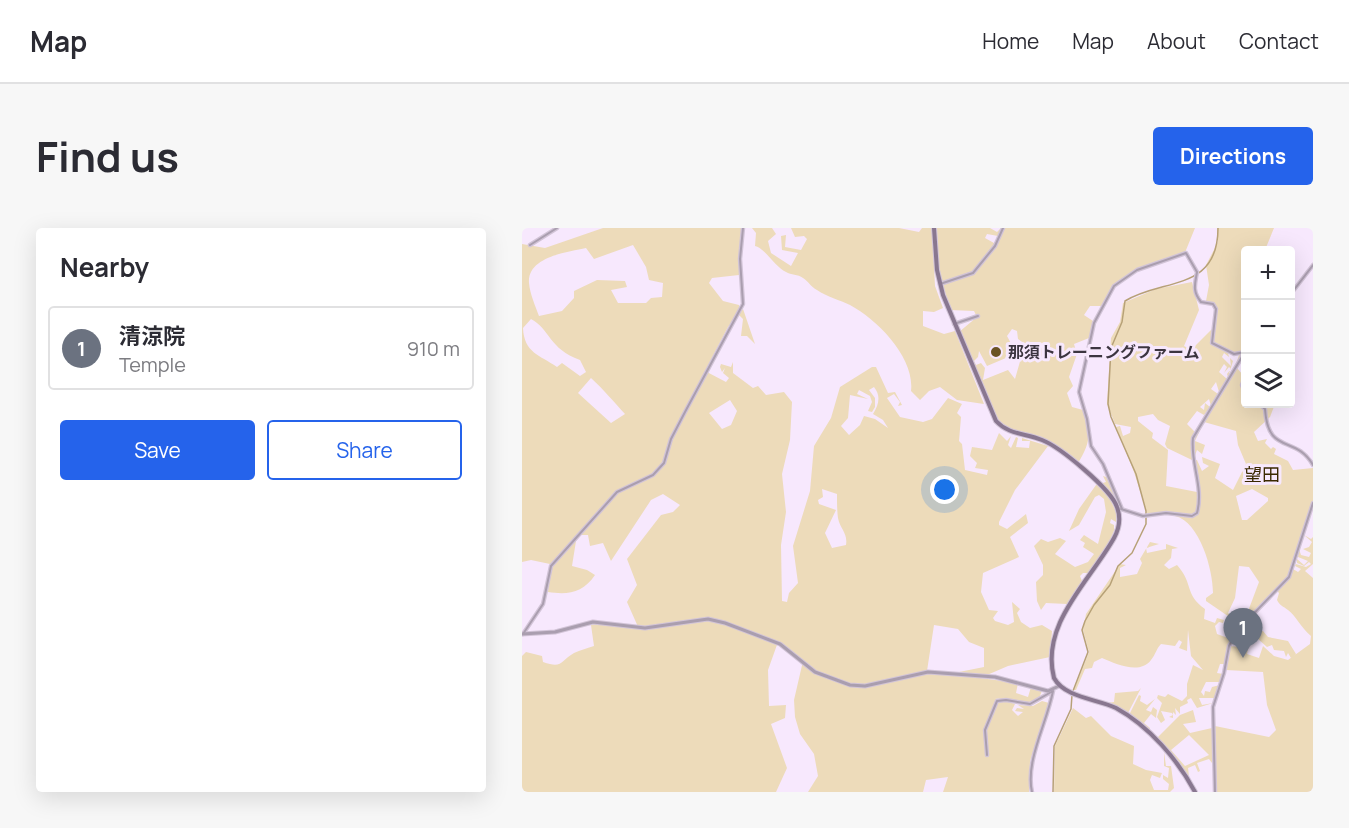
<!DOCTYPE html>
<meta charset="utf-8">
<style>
:root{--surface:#fff;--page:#f7f7f7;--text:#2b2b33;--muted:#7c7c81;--line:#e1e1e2;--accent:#2563eb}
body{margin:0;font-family:Manrope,"Noto Sans JP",sans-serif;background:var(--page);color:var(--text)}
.controls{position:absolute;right:18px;top:18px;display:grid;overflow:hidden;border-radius:6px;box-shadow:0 6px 24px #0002}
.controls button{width:54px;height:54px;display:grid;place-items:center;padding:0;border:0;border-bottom:2px solid var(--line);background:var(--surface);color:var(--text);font:30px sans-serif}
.you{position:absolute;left:423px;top:262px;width:21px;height:21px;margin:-15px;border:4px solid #fff;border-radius:50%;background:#1a73e8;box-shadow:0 0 0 9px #1a73e833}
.badge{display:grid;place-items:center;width:39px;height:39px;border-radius:50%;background:var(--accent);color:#fff;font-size:20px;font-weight:700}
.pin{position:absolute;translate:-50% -50px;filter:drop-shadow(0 2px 3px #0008)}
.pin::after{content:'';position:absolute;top:32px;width:21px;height:18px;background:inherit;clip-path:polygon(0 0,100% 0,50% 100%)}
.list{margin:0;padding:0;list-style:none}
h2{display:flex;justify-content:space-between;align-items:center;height:78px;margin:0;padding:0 24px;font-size:26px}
h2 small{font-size:20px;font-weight:400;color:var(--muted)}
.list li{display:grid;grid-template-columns:39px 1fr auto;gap:18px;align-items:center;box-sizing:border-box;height:84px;margin:0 12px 12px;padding:0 12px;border:2px solid var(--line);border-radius:6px}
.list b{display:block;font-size:22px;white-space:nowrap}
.list p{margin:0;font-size:20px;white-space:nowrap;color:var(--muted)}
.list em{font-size:20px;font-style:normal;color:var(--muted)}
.actions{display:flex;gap:12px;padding:18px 24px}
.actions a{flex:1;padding:14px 0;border:2px solid var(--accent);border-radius:6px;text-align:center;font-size:21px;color:var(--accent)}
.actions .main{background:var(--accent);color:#fff}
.icon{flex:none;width:33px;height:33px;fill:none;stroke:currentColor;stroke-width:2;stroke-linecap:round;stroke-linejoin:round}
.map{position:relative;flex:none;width:791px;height:564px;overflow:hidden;border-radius:6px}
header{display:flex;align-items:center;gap:36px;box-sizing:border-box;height:84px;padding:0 30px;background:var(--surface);border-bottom:2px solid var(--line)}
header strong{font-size:28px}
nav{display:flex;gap:33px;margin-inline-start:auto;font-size:21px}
.intro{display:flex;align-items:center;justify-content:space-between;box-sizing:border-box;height:144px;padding:0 36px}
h1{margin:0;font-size:42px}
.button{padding:15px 27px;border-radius:6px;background:var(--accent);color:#fff;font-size:21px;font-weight:700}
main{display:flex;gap:36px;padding:0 36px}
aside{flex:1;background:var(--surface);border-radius:6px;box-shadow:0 6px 24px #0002}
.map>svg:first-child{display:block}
.green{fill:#eddbba;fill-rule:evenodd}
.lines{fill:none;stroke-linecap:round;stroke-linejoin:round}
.stream{stroke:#b7a177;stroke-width:1.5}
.minor-casing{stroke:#d2c4d7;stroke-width:4.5}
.tertiary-casing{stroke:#d2c4d7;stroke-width:5}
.secondary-casing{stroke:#d2c4d7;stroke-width:6}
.minor{stroke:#aa9eaf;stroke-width:2}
.tertiary{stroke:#aa9eaf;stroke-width:3}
.secondary{stroke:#897790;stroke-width:4}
.poi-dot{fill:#6a5323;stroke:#f7e8fd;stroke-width:2}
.labels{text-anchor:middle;stroke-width:6;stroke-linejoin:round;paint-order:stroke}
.poi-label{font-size:16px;font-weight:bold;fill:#3c3540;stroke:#f7e8fd;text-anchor:start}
.neighbourhood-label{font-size:18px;fill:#3a2800;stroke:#f7e8fd}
</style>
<header>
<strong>Map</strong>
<nav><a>Home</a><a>Map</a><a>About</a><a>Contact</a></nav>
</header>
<div class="intro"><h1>Find us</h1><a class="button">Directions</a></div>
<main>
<aside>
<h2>Nearby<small></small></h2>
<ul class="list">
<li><span class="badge" style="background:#6b7280">1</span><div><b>清涼院</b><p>Temple</p></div><em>910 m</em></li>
</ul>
<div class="actions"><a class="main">Save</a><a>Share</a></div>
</aside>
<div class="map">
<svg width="791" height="564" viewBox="0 0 791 564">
<rect width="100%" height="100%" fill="#f7e8fd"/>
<!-- green -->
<path class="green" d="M81 0H223L220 2 217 47 190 50 187 55 201 73 217 77 218 85 221 81 233 116 225 108H219L221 91 216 86 206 99 183 143 204 154 207 150 201 145 203 140 200 144 198 139 199 136 209 139 211 134V145L231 160 236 158 244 167 262 164 270 174 268 212 260 246 264 284 259 317 260 373 265 374 267 365 276 355 271 318 288 263 292 218 309 190 318 159 350 139H354L366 165 373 164 380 177 376 178 378 174 372 166 365 170 378 189 401 194 410 191 426 170 440 176 435 185 439 189 437 213 440 216 443 242 465 247 466 242 453 240 455 235 448 228 450 219 470 222 477 205 485 213 489 208 486 217 489 220 494 209 496 210 494 219 507 220 508 213H500V210L526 218 493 262 477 294V297L485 301 504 286 506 295 488 309 497 329 461 345 459 364 467 382 476 383 471 390 473 393 486 397 492 394 490 374 498 381 495 385 499 394 508 400 520 397 530 403 528 429 486 438 465 447 437 444 462 439V420L447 414 436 401 412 397 405 443 496 455 494 465 506 469 509 459 520 463 517 470 505 475 473 470 493 476 490 482 496 488 501 484 493 483 495 480 502 481 496 477 511 478 520 473 527 475 508 533 507 564H421L426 549 404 552 401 564H286L296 548 292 526 278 506 273 489 272 472 281 433 256 414 246 442 247 478 264 477 263 490 249 496 265 540 254 564H0V428L4 424 20 428 21 434C41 441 38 433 52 425 58 422 66 420 72 418L69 397 78 395 117 401 105 374 115 357 105 331 139 287 151 284 158 277 141 266 129 272 89 333 81 315 68 318 66 307H59L54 313 50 338 65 342 73 347C61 365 46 367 26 364L28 336 9 332 0 334V16L23 20ZM111 17 124 39 127 52 141 55 140 69 129 70 124 75H96L89 62 105 59 103 53 75 52 52 63V70L40 83 17 88C13 77 8 66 7 55 5 29 45 24 64 20L72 31ZM9 91C28 101 27 121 58 132L64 144 58 148 40 135 35 139C18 127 2 125 1 100ZM69 150C82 162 91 173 103 186L89 195 56 165ZM352 159C359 168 357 176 351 186L361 192 366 200 353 191 342 188 338 197 327 207 319 198 326 190 328 167 346 171 335 166 337 162 348 168 350 174 346 183 350 184 353 179V170L347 162ZM208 172 215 183 209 197 200 201 187 185ZM300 261 315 266C315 273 315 283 316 290 318 301 326 305 324 317L310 320 303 305 314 282 297 276 296 272 301 269Z
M230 0H250L254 6 246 13 249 25 269 38 276 25 260 22 259 8 264 7 263 19 279 22 285 11 282 8 273 9 269 0H377L397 4 400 0H410L413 58 421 80 412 84 401 83V98L422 106 433 103 462 176 435 172 418 159 407 163 398 172 389 163C393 130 356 92 328 77 318 72 305 69 295 62 289 59 286 53 281 50 276 46 269 47 264 44 252 38 244 21 233 18L234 5Z
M415 0H468L475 4 479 0 476 8 465 6 463 10 472 15 476 10 474 18 482 0H673L662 27 617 41 594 55 579 78H568L562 87 571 93 567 110 552 116 555 126 547 149 551 158 545 165 550 179 561 182C570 204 568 216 556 235L520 209 485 201 474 191 437 104 455 89 452 83 428 82 416 38ZM490 101 495 103 496 111 503 116 493 151 486 142 461 152 463 140 459 135 454 137 452 133 456 129 457 123 465 138 491 127 493 123 485 108Z
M695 0H752L743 22H724L723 123 714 136 717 127 706 125 707 129 702 125 700 129 709 138 708 130 711 133 706 149 705 146 709 141 707 139 702 145 705 139 702 136 697 144 705 151 697 164 694 154 689 161 696 166 689 178 687 171 678 179 682 182 683 175 688 179 682 187 675 183 665 196 672 203 670 232 645 220 643 216 648 198 636 192 631 186 616 189V193L631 205 630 210 646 222 644 258 675 264 673 232H675L680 243 687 238 681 235 680 229 698 236 693 250 711 262 724 236 716 217 714 203 682 194 673 213 683 217 680 226 675 222 672 230 673 204 715 140 721 147 719 158 724 176H753L748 189 732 204 736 213 745 211 743 215 749 221 751 219 754 221 752 226 766 233 771 242 791 240V281L788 283 771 341 776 344 779 341 773 338 774 336 784 339 789 336 787 334 782 338 775 335V331L782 337 786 333 776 329 777 321 779 327 787 329 789 325 781 321 787 319 790 314 782 307 789 311 791 309V336L783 343 791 350V564H694L691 545 693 498 747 509 754 502 745 477 741 444 704 442 708 418 717 419V425L720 420 710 413 724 419 727 417 725 426 737 430 741 418 752 428 766 432 788 416 789 408C780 401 774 388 766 382 761 378 758 378 755 372L757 365 753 361 719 397 684 373V370L691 365C691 342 678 294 653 288 644 285 634 288 625 285L612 244 594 199 598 198 601 208 608 205 609 199 593 196 585 175 589 110 598 94 601 75 634 61 670 54 677 82 662 118 668 121 672 119 693 98 695 80 684 73 687 57 684 37 696 14ZM730 261 746 270V273L725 292H720L714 268ZM717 338 727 339 737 354 725 386 717 394 706 385 713 370Z
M581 248 587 250 598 278 588 263 586 266 594 284V294L589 291 588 295 592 297V304L596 293 586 317 566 345H561L558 348 560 353 545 376 524 375 519 382 515 373 514 354 521 347V337L512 318 519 311 526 314 538 310 544 313 533 326 553 339 566 334 572 326 561 319 563 315 558 312 562 307 576 316 584 284 582 271 577 267 573 269 557 297 547 303 557 281 574 257 584 254Z
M628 314 637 316 624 320 625 325 644 321V316L656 320 650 321 649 330 642 337 647 341 655 337C672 356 662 366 683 381L682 391 693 395 695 390 702 392 701 395 697 394 693 398 695 406 706 410 710 406 712 400 703 396 705 390V394L717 399 710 409 703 436H698L695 445 701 446 699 454H684L679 464 682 468 683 463 688 464 690 459 698 457 693 470H677L680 477 691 475 675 480 669 470 665 472 666 475 658 479V486L653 480 654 487 651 484V490L647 489 651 487 650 485 639 483 643 492 639 495 635 489 640 475 635 470 636 467 643 469 646 466 660 473 665 468V456L671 437 681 442 669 428 666 402 665 423 657 420 660 414 657 412 653 418 639 416C634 421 634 426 629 432 618 447 594 436 580 430L572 434 570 440 563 441 554 462H552L567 424 561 402 564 386 598 336 604 337 598 340V349L615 346 620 335 618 331Z
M737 398 739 401 736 404 741 403 746 409 766 413 774 426 769 430 766 425 764 429 762 423 752 422 750 417 745 419 725 401Z
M619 460 606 485 585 475 592 474 593 465 616 463Z
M617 467 619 468 618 473 625 477 633 471 624 482 629 484 631 479 635 482 634 490 629 486 622 495 628 500V505L607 487Z
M551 480 564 490 569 488 589 508 612 518 611 536 624 542 640 545 638 550 630 547 628 552 632 562H646L647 556 641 551V547L646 550 647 540 642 538V524L644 538H649L652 560 648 564H532L533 518Z
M671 482 674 494 661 496 668 505 690 500V535L687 531 675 535 678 543 676 544 673 537 666 540 667 548 635 510 658 487ZM667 507 687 527 663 538 649 522Z"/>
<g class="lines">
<!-- stream -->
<path class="stream" d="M551 463 566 424 560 402 563 393 572 377 588 357 596 338 610 325 624 296V283L614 246 589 189 586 176 589 120 600 94 603 73C640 50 696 64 696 0
M531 564 532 518 549 481 550 467"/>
<!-- minor casing -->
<g class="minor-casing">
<path id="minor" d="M8 17 35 0
M418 56 451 45 473 18 481 0
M768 67 791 37
M432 96 456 88
M724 146 720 157 724 168
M737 176 743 181C746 228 773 206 791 237
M599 281 621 288 644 285 670 288 675 285C682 259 668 235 671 210L723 124
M600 281 581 236 569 218 565 191 557 164 572 95 592 58 615 42 664 25 675 44C673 56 670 63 679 74L691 76 694 81 690 115 712 126 723 124
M1 406 21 376 29 338 95 264 131 247 142 235 149 211 163 184 221 76 218 31 221 0
M465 527 463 502 475 473 484 472 508 476 531 463
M510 564C503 533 525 495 531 463
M693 564 691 479 702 445 707 418 715 403 767 349 791 275"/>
</g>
<!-- tertiary casing -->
<g class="tertiary-casing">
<path id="tertiary" d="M0 406 33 404 71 394 123 400 186 391 203 395 258 416 293 444 328 457 343 458 406 444 473 449 526 463 537 458"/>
</g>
<!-- secondary casing -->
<g class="secondary-casing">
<path id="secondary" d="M412 0 415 42 421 67 474 193C487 207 503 205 520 212 538 219 589 261 595 279 599 290 597 301 592 310 568 353 518 396 532 450 543 470 576 471 594 480 627 498 656 532 673 564"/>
</g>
<!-- minor -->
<use href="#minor" class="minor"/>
<!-- tertiary -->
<use href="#tertiary" class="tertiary"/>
<!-- secondary -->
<use href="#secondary" class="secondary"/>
</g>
<!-- markers -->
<circle class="poi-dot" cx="474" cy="124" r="6"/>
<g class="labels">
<!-- poi labels -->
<g class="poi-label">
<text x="486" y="130">那須トレーニングファーム</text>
</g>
<!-- neighbourhood labels -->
<g class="neighbourhood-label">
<text x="740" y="253">望田</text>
</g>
</g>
</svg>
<div class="controls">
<button>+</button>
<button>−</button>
<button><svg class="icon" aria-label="layers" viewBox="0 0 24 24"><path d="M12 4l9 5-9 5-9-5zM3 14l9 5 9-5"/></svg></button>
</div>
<div class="you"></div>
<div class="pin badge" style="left:721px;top:430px;background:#6b7280">1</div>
</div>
</main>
